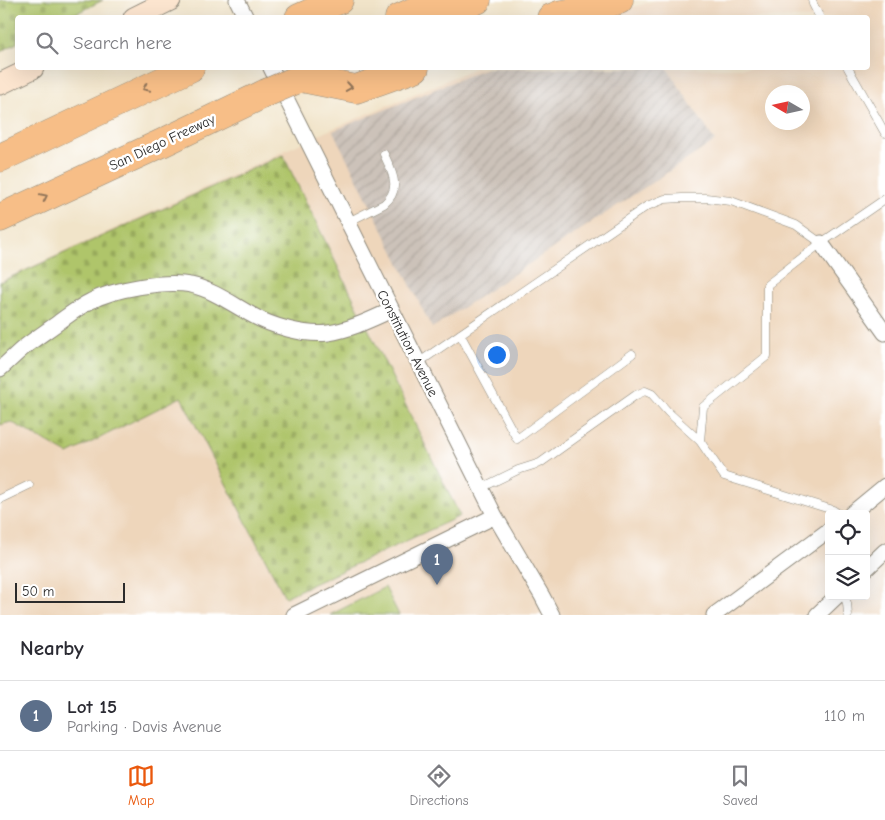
<!DOCTYPE html>
<meta charset="utf-8">
<style>
:root{--surface:#fff;--page:#f7f7f7;--text:#2b2b33;--muted:#7c7c81;--line:#e1e1e2;--accent:#ea580c}
body{margin:0;font-family:"Comic Neue",sans-serif;background:var(--page);color:var(--text)}
.controls{position:absolute;right:15px;bottom:15px;display:grid;overflow:hidden;border-radius:5px;box-shadow:0 5px 20px #0002}
.controls button{width:45px;height:45px;display:grid;place-items:center;padding:0;border:0;border-bottom:1px solid var(--line);background:var(--surface);color:var(--text);font:25px sans-serif}
.compass{position:absolute;left:765px;top:85px;width:45px;height:45px;border-radius:50%;background:var(--surface);box-shadow:0 5px 20px #0002;rotate:279deg}
.scale{position:absolute;left:15px;bottom:12px;width:110px;box-sizing:border-box;padding-left:5px;border:2px solid #2b2b2b;border-top:0;font-size:14px;line-height:18px;white-space:nowrap;color:#2b2b2b;-webkit-text-stroke:4px #fff;paint-order:stroke}
.you{position:absolute;left:496px;top:354px;width:18px;height:18px;margin:-12px;border:4px solid #fff;border-radius:50%;background:#1a73e8;box-shadow:0 0 0 8px #1a73e833}
.badge{display:grid;place-items:center;width:32px;height:32px;border-radius:50%;background:var(--accent);color:#fff;font-size:16px;font-weight:700}
.pin{position:absolute;translate:-50% -41px;filter:drop-shadow(0 1px 2px #0008)}
.pin::after{content:'';position:absolute;top:26px;width:18px;height:15px;background:inherit;clip-path:polygon(0 0,100% 0,50% 100%)}
.list{margin:0;padding:0;list-style:none}
h2{display:flex;justify-content:space-between;align-items:center;height:65px;margin:0;padding:0 20px;font-size:21px}
h2 small{font-size:16px;font-weight:400;color:var(--muted)}
.list li{display:grid;grid-template-columns:32px 1fr auto;gap:15px;align-items:center;box-sizing:border-box;height:70px;padding:0 20px;border-top:1px solid var(--line)}
.list b{display:block;font-size:19px;white-space:nowrap}
.list p{margin:0;font-size:16px;white-space:nowrap;color:var(--muted)}
.list em{font-size:16px;font-style:normal;color:var(--muted)}
.icon{flex:none;width:28px;height:28px;fill:none;stroke:currentColor;stroke-width:2;stroke-linecap:round;stroke-linejoin:round}
.map{position:relative;flex:none;width:885px;height:615px;overflow:hidden}
.search{position:absolute;background:var(--surface);box-shadow:0 5px 20px #0002;left:15px;right:15px;top:15px;height:55px;display:flex;align-items:center;gap:12px;box-sizing:border-box;padding:0 18px;border-radius:5px;color:var(--muted);font-size:19px}
.sheet{height:135px;background:var(--surface)}
nav{display:flex;justify-content:space-around;align-items:center;box-sizing:border-box;height:70px;border-top:1px solid var(--line);background:var(--surface);font-size:14px;color:var(--muted)}
nav a{display:grid;justify-items:center;gap:2px}
nav .on{color:var(--accent)}
.map>svg:first-child{display:block}
.built{fill:#eed6bb;fill-rule:evenodd}
.industrial{fill:url(#industrial-furrows)}
.cemetery{fill:url(#cemetery-stones);stroke:#6d784a}
.pitch{fill:#afc56a;stroke:#6d784a}
.lines{fill:none;stroke-linecap:round;stroke-linejoin:round}
.service-casing{stroke:#8e887a;stroke-width:9}
.minor-casing{stroke:#8e887a;stroke-width:17}
.secondary-casing{stroke:#8e887a;stroke-width:23}
.motorway-casing{stroke:#8e887a;stroke-width:29}
.service{stroke:#fff;stroke-width:8}
.minor{stroke:#fff;stroke-width:15}
.secondary{stroke:#fce5cf;stroke-width:21}
.motorway{stroke:#f7be87;stroke-width:28}
.motorway-bridge-casing{stroke:#8e887a;stroke-width:29;stroke-linecap:butt}
.motorway-bridge{stroke:#f7be87;stroke-width:28}
.oneway{stroke:#917459}
.labels{text-anchor:middle;stroke-width:5;stroke-linejoin:round;paint-order:stroke}
.street-label{font-size:14px;fill:#2b2b2b;stroke:#fff}
</style>
<div class="map">
<svg width="885" height="615" viewBox="0 0 885 615">
<defs>
<pattern id="industrial-furrows" width="10" height="10" patternUnits="userSpaceOnUse" patternTransform="scale(1.25)"><rect width="10" height="10" fill="#ccc2b9"/><path d="M-1 1l2-2M0 10L10 0M9 11l2-2" fill="none" stroke="#afa79f"/></pattern>
<pattern id="cemetery-stones" width="16" height="16" patternUnits="userSpaceOnUse" patternTransform="scale(1.25)"><rect width="16" height="16" fill="#afc56a"/><path d="M2 7V4a2 2 0 0 1 4 0v3zM10 15v-3a2 2 0 0 1 4 0v3z" fill="#97a95c"/></pattern>
</defs>
<rect width="100%" height="100%" fill="#fff"/>
<filter id="ink" filterUnits="userSpaceOnUse"><feTurbulence type="fractalNoise" baseFrequency=".02" numOctaves="2"/><feDisplacementMap in="SourceGraphic" scale="10" xChannelSelector="R" yChannelSelector="G"/><feConvolveMatrix kernelMatrix="1 2 1 2 8 2 1 2 1" color-interpolation-filters="sRGB"/></filter>
<filter id="wash" filterUnits="userSpaceOnUse"><feTurbulence type="fractalNoise" baseFrequency=".0096" numOctaves="4" result="noise"/><feDisplacementMap in="SourceGraphic" scale="20" xChannelSelector="R" yChannelSelector="G"/><feGaussianBlur stdDeviation="1.12" result="paint"/><feColorMatrix in="noise" values="0 0 0 0 0 0 0 0 0 0 0 0 0 0 0 0 0 1.4 0 .05"/><feComposite in="paint" operator="in"/></filter>
<g filter="url(#wash)">
<rect width="100%" height="100%" fill="#f1e4c9"/>
<!-- built -->
<path class="built" d="M656 0H885V615H0V281L332 129 475 68H868V18L600 17ZM772 92H802V122H772ZM829 514H866V596H829Z"/>
<!-- industrial -->
<path class="industrial" d="M487 68H667L715 141 432 328 333 131Z"/>
<!-- cemetery -->
<path class="cemetery" d="M0 0H103L69 17 18 18 17 43 0 52Z
M283 155 460 516 285 597 181 397 68 454 11 422 0 425V282Z"/>
<!-- pitch -->
<path class="pitch" d="M385 587 399 615H330Z"/>
</g>
<g filter="url(#ink)">
<g class="lines">
<!-- service casing -->
<g class="service-casing">
<path id="service" d="M812 0 813 4 820 18
M848 68 885 133
M348 222 384 204C403 188 391 171 384 154
M460 334 517 439 632 354
M418 363 647 206 665 199 682 198H706L731 201 796 225 821 243
M700 441 703 407 767 356V285L821 243 885 199
M481 488 518 470 540 463 636 395 645 391 652 394 668 412 700 441 724 476 833 510 839 514
M0 499 29 485
M844 596 847 603 848 615"/>
</g>
<!-- minor casing -->
<g class="minor-casing">
<path id="minor" d="M237 0 246 18
M271 68 495 516 542 596 552 615
M821 243 885 333
M0 369C7 363 15 355 22 349 34 339 47 331 59 322 69 315 80 306 91 301 114 289 165 280 191 285 213 290 232 304 252 315 271 326 305 336 328 333 350 330 372 319 392 310
M851 514 885 486
M866 569 885 551
M294 615 495 516
M714 615 829 530
M817 615 837 596"/>
</g>
<!-- secondary casing -->
<g class="secondary-casing">
<path id="secondary" d="M134 18 170 0
M0 84 33 68"/>
</g>
<!-- motorway casing -->
<g class="motorway-casing">
<path id="motorway" d="M299 18 339 0
M399 18 439 0
M437 18 477 0
M551 18 561 14 582 11 619 0
M301 78 356 89 415 68
M0 158 190 68
M0 218 160 144 266 93"/>
</g>
<!-- service -->
<use href="#service" class="service"/>
<!-- minor -->
<use href="#minor" class="minor"/>
<!-- secondary -->
<use href="#secondary" class="secondary"/>
<!-- motorway -->
<use href="#motorway" class="motorway"/>
<!-- motorway-bridge casing -->
<g class="motorway-bridge-casing">
<path id="motorway-bridge" d="M266 93 294 81"/>
</g>
<!-- motorway-bridge -->
<use href="#motorway-bridge" class="motorway-bridge"/>
</g>
<!-- one-way arrows -->
<defs><path id="oneway-chevron" d="M-2-3.5L2.5 0L-2 3.5" fill="none" stroke-width="1.6" stroke-linecap="round" stroke-linejoin="round" transform="scale(1.25)"/></defs>
<g class="oneway">
<use href="#oneway-chevron" transform="translate(349 87) rotate(9)"/>
<use href="#oneway-chevron" transform="translate(146 88) rotate(154)"/>
<use href="#oneway-chevron" transform="translate(44 197) rotate(-26)"/>
</g>
</g>
<g class="labels">
<!-- street labels -->
<g class="street-label">
<text transform="translate(162 142) rotate(-25)" y="5">San Diego Freeway</text>
<text transform="translate(408 343) rotate(63)" y="5">Constitution Avenue</text>
</g>
</g>
</svg>
<div class="controls">
<button><svg class="icon" aria-label="locate" viewBox="0 0 24 24"><circle cx="12" cy="12" r="6"/><path d="M12 2v4M12 18v4M2 12h4M18 12h4"/></svg></button>
<button><svg class="icon" aria-label="layers" viewBox="0 0 24 24"><path d="M12 4l9 5-9 5-9-5zM3 14l9 5 9-5"/></svg></button>
</div>
<svg class="compass" viewBox="-18 -18 36 36"><path d="M0-13l5 13h-10z" fill="#e53935"/><path d="M0 13l5-13h-10z" fill="#7c7c81"/></svg>
<div class="scale">50 m</div>
<div class="you"></div>
<div class="pin badge" style="left:437px;top:585px;background:#5c6f8a">1</div>
<div class="search"><svg class="icon" aria-label="search" viewBox="0 0 24 24"><circle cx="10" cy="10" r="6"/><path d="M15 15l6 6"/></svg>Search here</div>
</div>
<section class="sheet">
<h2>Nearby<small></small></h2>
<ul class="list">
<li><span class="badge" style="background:#5c6f8a">1</span><div><b>Lot 15</b><p>Parking · Davis Avenue</p></div><em>110 m</em></li>
</ul>
</section>
<nav>
<a class="on"><svg class="icon" aria-label="map" viewBox="0 0 24 24"><path d="M3 6l6-2 6 2 6-2v14l-6 2-6-2-6 2zM9 4v14M15 6v14"/></svg>Map</a>
<a><svg class="icon" aria-label="directions" viewBox="0 0 24 24"><path d="M12 3l9 9-9 9-9-9zM9 14v-3h6M13 9l2 2-2 2"/></svg>Directions</a>
<a><svg class="icon" aria-label="saved" viewBox="0 0 24 24"><path d="M7 4h10v16l-5-4-5 4z"/></svg>Saved</a>
</nav>
